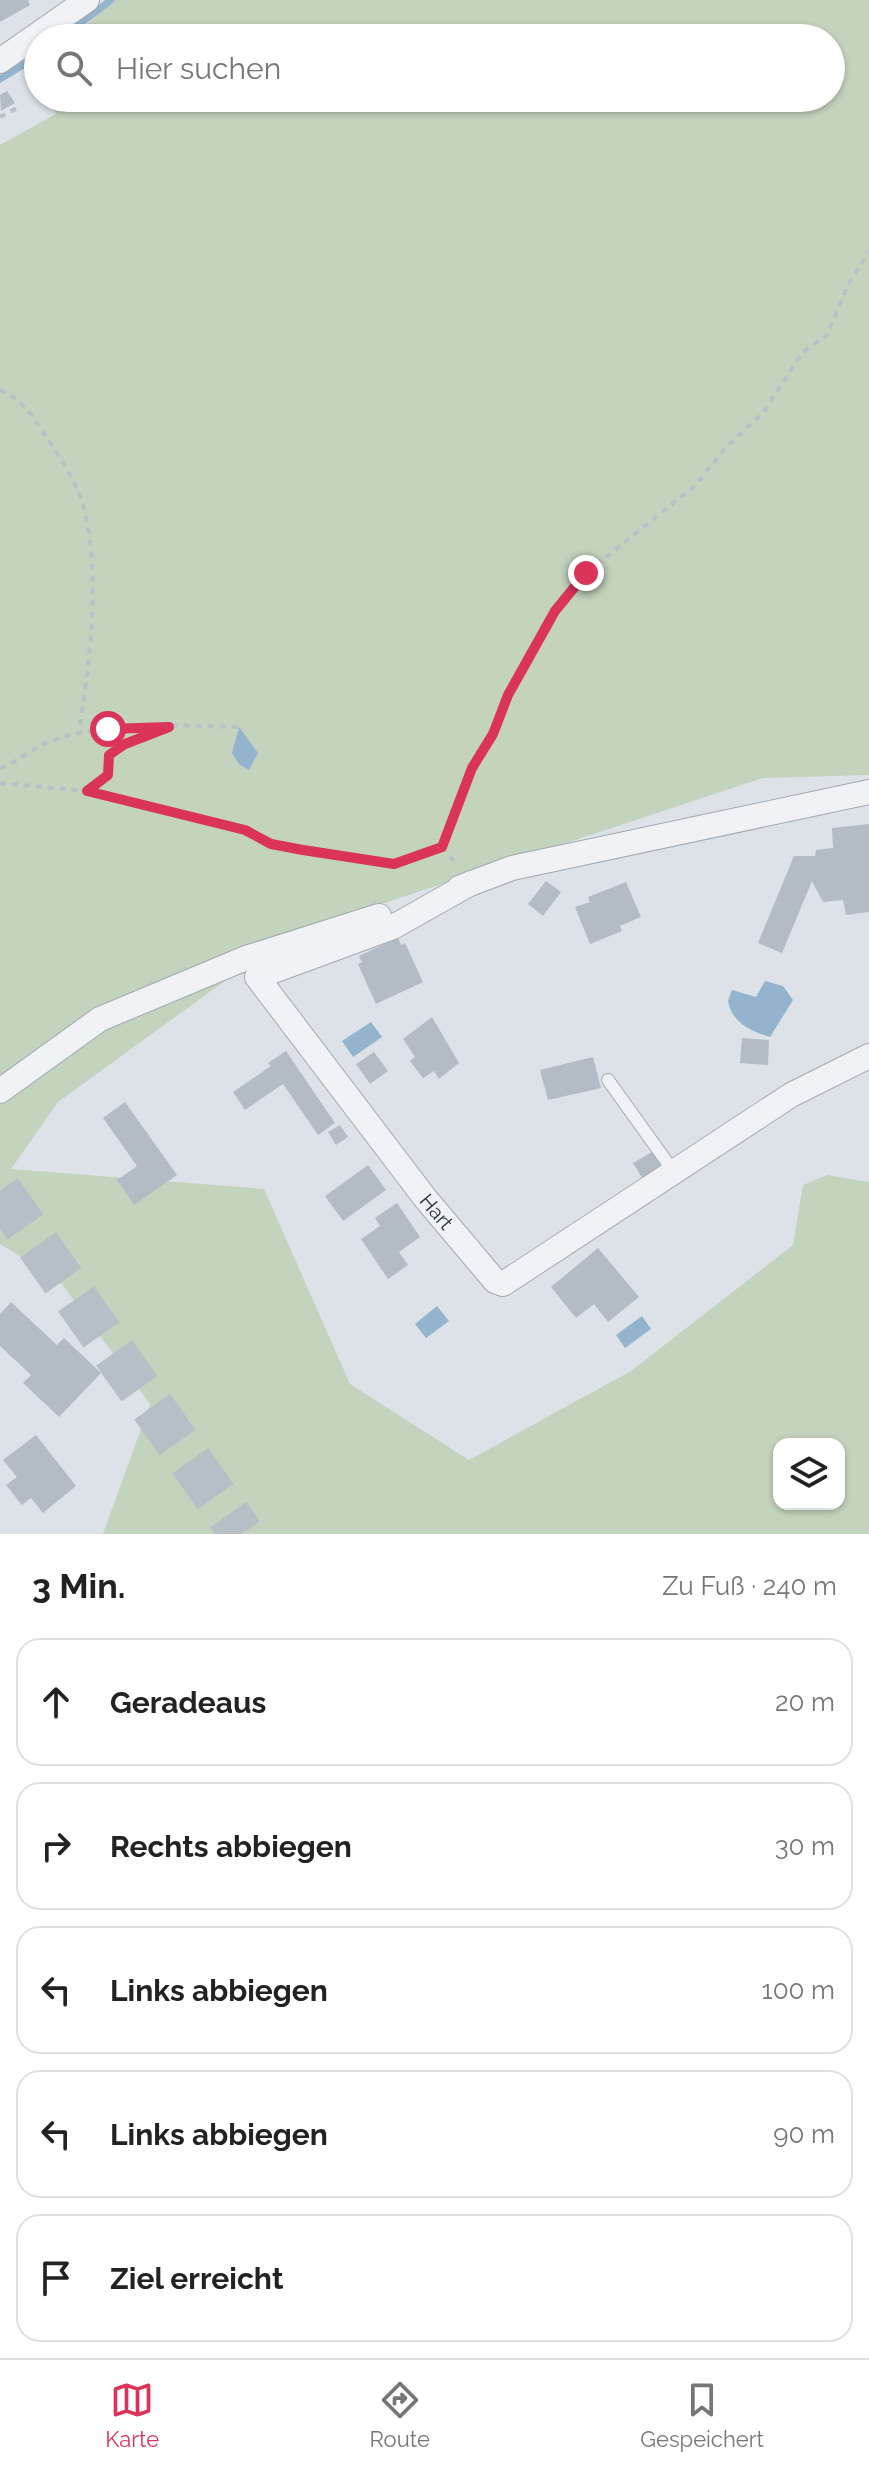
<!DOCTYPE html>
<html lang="de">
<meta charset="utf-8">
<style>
:root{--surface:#fff;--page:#f6f6f6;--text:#222;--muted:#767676;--line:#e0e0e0;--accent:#da345a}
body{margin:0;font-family:Raleway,sans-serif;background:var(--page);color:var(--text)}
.controls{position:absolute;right:24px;bottom:24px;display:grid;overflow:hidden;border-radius:16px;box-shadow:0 2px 6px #0004}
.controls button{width:72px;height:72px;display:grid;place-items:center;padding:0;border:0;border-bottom:2px solid var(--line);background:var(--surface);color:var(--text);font:40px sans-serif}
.stop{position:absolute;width:24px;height:24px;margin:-18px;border:6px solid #da345a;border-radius:50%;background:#fff}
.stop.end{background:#da345a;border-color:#fff;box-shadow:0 2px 8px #0008}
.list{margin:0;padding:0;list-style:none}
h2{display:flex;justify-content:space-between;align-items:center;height:104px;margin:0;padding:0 32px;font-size:34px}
h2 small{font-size:26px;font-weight:400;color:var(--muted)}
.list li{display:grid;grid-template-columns:52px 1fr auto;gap:24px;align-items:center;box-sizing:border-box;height:128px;margin:0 16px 16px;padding:0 16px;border:2px solid var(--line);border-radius:24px}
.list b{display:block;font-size:30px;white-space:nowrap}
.list em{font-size:26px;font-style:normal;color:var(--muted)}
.icon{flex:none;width:44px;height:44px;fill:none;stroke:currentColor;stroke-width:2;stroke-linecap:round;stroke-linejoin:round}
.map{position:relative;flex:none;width:869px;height:1534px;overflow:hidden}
.search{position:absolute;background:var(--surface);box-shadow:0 2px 6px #0004;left:24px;right:24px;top:24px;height:88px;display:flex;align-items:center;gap:20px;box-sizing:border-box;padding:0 28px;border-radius:44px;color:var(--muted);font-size:30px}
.sheet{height:824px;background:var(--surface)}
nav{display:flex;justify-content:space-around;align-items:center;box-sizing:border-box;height:112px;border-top:2px solid var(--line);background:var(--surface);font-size:22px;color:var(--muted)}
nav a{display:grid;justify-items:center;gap:4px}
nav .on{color:var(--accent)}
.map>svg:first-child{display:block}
.green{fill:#c4d3bd;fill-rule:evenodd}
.water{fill:#94b3cc}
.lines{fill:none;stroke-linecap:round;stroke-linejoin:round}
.stream{stroke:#94b3cc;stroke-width:7}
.building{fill:#b3bbc5}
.highway-tunnel{stroke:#b7bfc6;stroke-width:44;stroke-dasharray:44 22;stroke-linecap:butt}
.lane-casing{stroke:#a1a9b2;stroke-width:14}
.street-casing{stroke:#a1a9b2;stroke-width:26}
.path{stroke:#bbc0c7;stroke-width:4;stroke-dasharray:6 6;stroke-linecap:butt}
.lane{stroke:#f0f2f6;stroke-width:12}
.street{stroke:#f0f2f6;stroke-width:24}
.route{stroke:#da345a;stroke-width:10}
.labels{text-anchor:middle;stroke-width:8;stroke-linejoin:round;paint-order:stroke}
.street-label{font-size:20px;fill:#253140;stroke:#ecf1f6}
</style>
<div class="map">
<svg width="869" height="1534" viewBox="0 0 869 1534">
<rect width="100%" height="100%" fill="#dce2e8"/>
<!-- green -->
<path class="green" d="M112 0H869V775L763 778 333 920 247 965 58 1102 11 1169 264 1189 350 1384 469 1460 631 1371 793 1245 803 1185 828 1175 869 1182V1534H103L150 1404 60 1281 0 1244V145L56 114 52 98H831V38H73ZM779 1444H839V1504H779Z"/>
<!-- water -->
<path class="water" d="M239 727 258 753 249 770 239 764 232 753Z
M765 981 783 986 793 1000 770 1037C751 1031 732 1023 728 1001L732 990 756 997Z
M371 1022 382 1037 353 1057 342 1041Z
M437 1306 449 1321 426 1338 415 1324Z
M642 1316 651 1329 625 1348 616 1335Z"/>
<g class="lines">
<!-- stream -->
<path class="stream" d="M61 38 111 0
M0 79 38 56"/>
</g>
<!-- building -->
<path class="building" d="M0 0H28L30 5 0 22Z
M7 91 15 103 1 111 0 95Z
M869 824V912L846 915 843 900 823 902 812 881 782 953 758 943 794 856H815L816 850 833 848 832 828Z
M546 881 561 892 543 916 528 904Z
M626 882 641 917 620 926 622 931 590 944 575 907 590 902 588 897Z
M398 938 401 945 405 943 423 982 376 1004 358 964 362 962 359 956Z
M432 1017 459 1063 439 1079 434 1071 423 1078 410 1061 415 1057 403 1039Z
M742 1038 769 1040 768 1065 740 1063Z
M286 1051 335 1123 318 1135 283 1084 245 1110 233 1092 271 1066 268 1063Z
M374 1052 388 1071 370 1084 356 1064Z
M593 1057 601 1088 548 1100 540 1070Z
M125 1102 177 1175 134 1205 117 1180 137 1166 103 1118Z
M340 1125 348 1137 336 1145 328 1132Z
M652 1152 664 1171 645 1183 633 1163Z
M368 1165 386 1190 343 1221 325 1196Z
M397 1203 420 1237 399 1252 408 1265 388 1279 361 1239 380 1226 375 1218Z
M598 1248 639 1297 608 1322 594 1304 576 1318 551 1287Z
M11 1302 57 1345 64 1338 101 1373 59 1417 23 1383 31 1375 0 1346V1314Z
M36 1435 76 1486 43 1513 31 1498 22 1505 6 1485 17 1477 3 1460Z"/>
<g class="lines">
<!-- highway-tunnel -->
<path class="highway-tunnel" d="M0 1191 242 1534"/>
<!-- lane casing -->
<g class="lane-casing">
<path id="lane" d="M608 1080 674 1172"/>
</g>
<!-- street casing -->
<g class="street-casing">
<g id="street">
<path d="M0 61 87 0"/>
<path id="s1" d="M471 883 393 927 257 977 425 1198 495 1281 503 1284 791 1095 869 1056"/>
<path d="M459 888 512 868 869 792"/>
<path d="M0 1091 100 1019 246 958 379 916"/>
</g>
</g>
<!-- path -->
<path class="path" d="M0 117 19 107
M0 390C25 402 31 414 46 437 62 460 79 485 85 513 101 583 89 663 79 733
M0 768C18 762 32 749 49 742 107 719 178 726 239 727
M0 783 87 791 245 830 271 844 394 864 442 847 472 768 493 734 508 695 555 611 586 573 696 485 725 448 763 413 802 353 827 335 849 283 869 252
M87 791 108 775 109 755 125 744 162 730
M442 847 456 863"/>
<!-- lane -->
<use href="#lane" class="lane"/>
<!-- street -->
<use href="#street" class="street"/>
</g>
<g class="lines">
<!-- route -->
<path class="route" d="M108 729 169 727 125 744 109 755 108 775 87 791 245 830 271 844 303 850 394 864 442 847 472 768 493 734 508 695 555 611 586 573"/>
</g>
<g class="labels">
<!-- street labels -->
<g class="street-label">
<text dy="7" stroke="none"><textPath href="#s1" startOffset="530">Hart</textPath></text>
</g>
</g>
</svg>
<div class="controls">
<button><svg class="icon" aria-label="layers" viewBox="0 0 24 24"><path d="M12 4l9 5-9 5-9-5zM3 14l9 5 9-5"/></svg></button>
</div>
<div class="stop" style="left:108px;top:729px"></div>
<div class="stop end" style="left:586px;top:573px"></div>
<div class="search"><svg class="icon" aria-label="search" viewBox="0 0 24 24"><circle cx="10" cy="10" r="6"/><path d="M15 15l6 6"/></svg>Hier suchen</div>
</div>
<section class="sheet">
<h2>3 Min.<small>Zu Fuß · 240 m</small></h2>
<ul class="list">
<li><svg class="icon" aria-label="ahead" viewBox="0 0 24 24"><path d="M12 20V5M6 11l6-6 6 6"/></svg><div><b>Geradeaus</b></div><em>20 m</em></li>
<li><svg class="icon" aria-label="right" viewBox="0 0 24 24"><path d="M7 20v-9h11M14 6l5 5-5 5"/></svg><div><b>Rechts abbiegen</b></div><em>30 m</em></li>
<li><svg class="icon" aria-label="left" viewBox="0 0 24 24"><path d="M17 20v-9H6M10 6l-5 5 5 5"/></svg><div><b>Links abbiegen</b></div><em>100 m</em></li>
<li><svg class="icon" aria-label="left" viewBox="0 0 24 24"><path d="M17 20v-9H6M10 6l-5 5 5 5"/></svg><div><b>Links abbiegen</b></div><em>90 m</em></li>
<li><svg class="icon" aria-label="arrive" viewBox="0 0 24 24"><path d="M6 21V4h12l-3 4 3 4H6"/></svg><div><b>Ziel erreicht</b></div></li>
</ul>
</section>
<nav>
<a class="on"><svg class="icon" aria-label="map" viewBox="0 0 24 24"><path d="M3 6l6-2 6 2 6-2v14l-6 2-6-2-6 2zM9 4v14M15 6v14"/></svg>Karte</a>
<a><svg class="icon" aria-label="directions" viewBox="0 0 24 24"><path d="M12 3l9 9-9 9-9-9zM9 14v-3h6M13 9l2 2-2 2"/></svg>Route</a>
<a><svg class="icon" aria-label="saved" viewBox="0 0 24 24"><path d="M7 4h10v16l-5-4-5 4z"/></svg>Gespeichert</a>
</nav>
